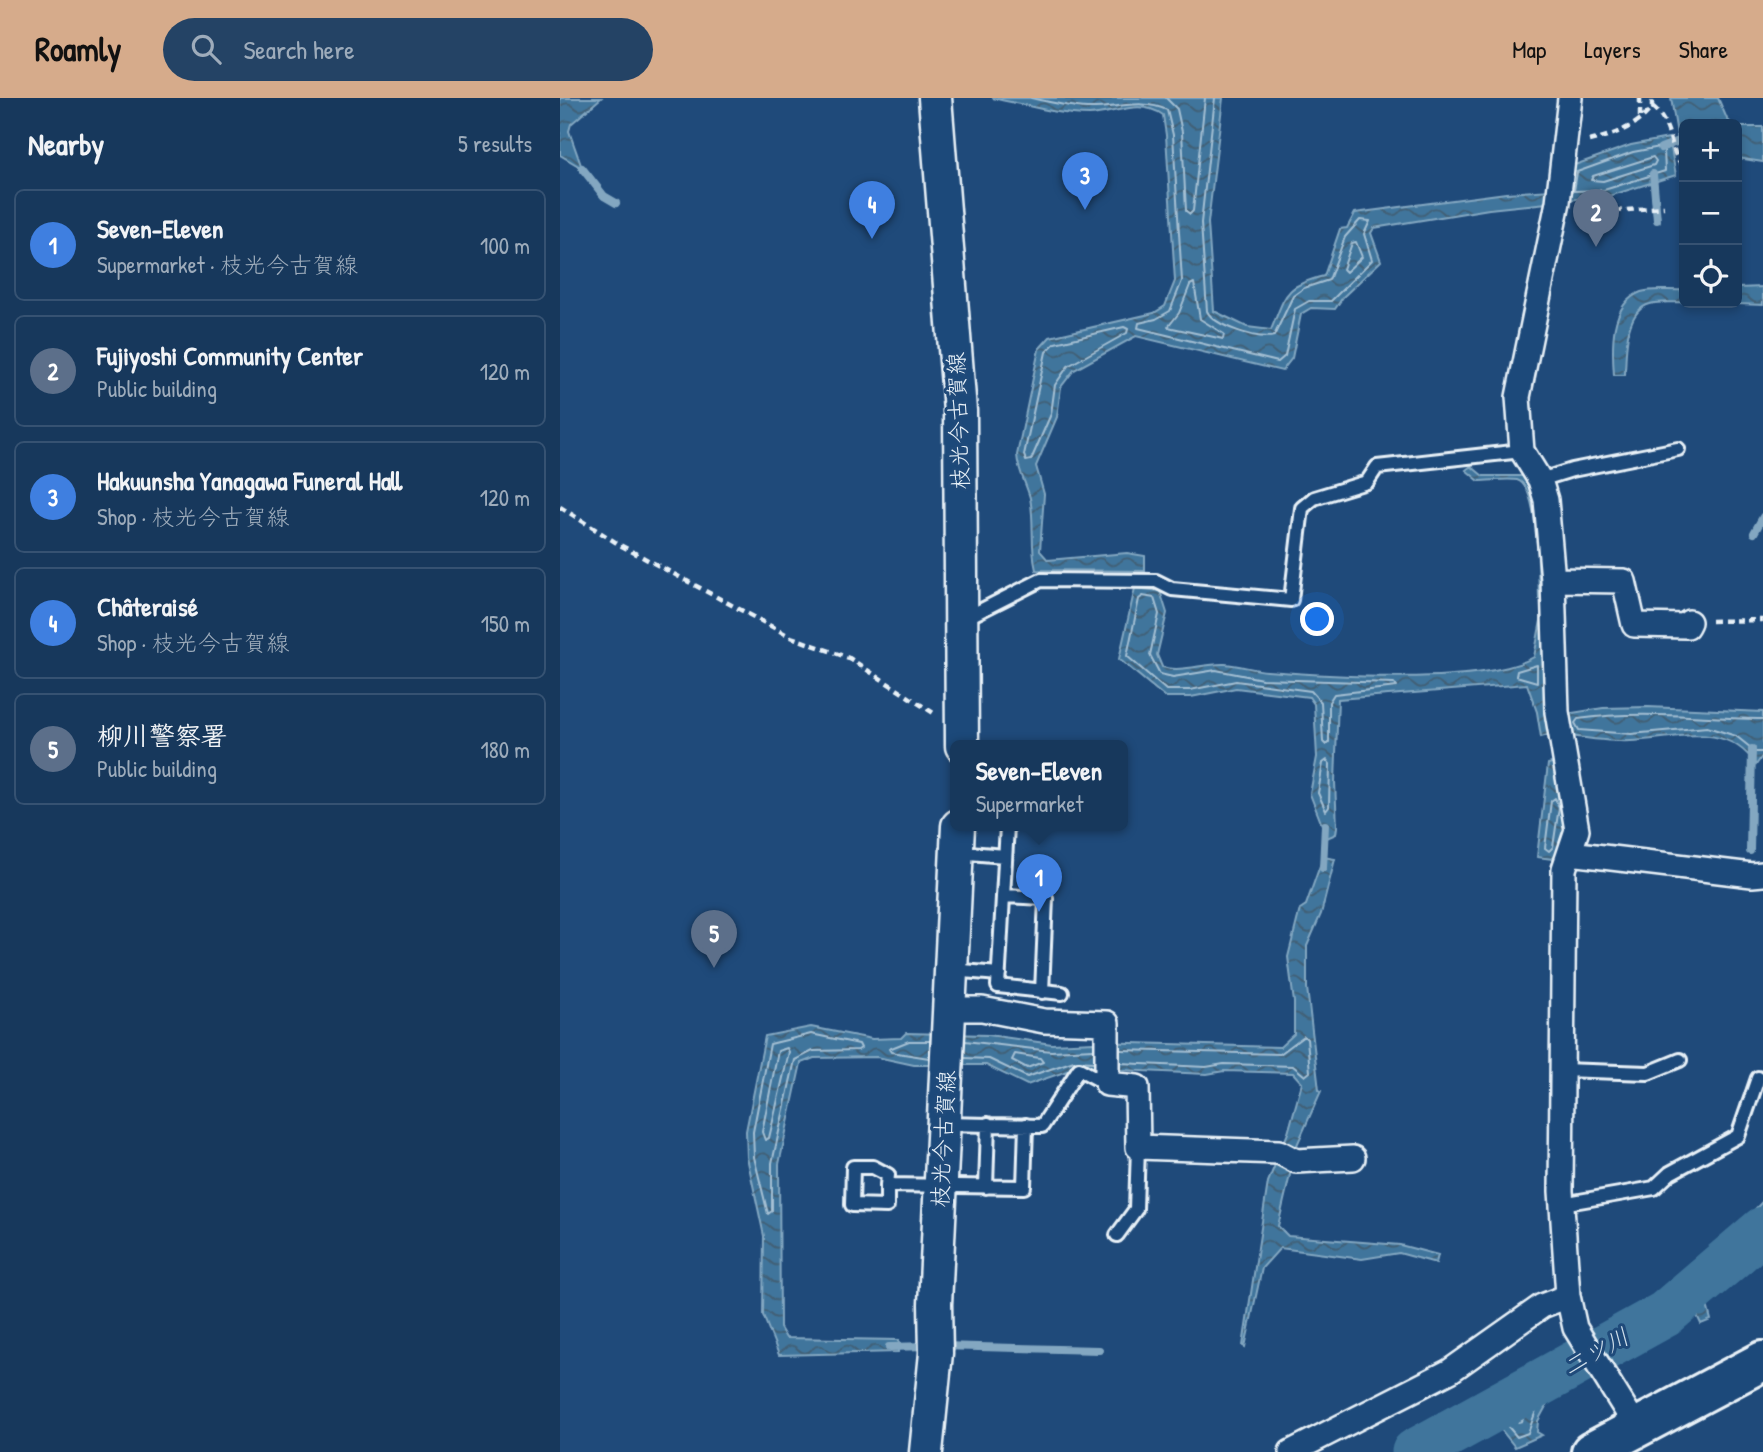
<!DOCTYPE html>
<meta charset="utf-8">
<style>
:root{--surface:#17385c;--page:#244365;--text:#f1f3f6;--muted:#9eacbb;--line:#365272;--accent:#d6ab8b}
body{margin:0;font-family:"Patrick Hand","Klee One",sans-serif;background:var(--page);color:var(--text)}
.controls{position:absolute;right:21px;top:21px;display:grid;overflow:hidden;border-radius:10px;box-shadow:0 4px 10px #0003}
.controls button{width:63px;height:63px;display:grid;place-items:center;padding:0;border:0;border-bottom:2px solid var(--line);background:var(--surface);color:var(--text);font:35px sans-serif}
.you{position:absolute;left:758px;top:522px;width:24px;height:24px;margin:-18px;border:5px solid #fff;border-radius:50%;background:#1a73e8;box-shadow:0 0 0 10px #1a73e833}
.badge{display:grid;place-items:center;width:46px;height:46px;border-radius:50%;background:var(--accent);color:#fff;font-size:23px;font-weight:700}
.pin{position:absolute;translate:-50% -58px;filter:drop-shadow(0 2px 4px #0008)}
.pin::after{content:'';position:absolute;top:37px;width:24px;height:21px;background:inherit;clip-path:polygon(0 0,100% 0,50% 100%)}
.popup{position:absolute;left:390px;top:642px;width:178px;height:91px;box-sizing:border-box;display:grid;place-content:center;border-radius:10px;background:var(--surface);filter:drop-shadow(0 2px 5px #0005);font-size:23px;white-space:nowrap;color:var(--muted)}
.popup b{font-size:26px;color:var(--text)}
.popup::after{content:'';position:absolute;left:50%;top:100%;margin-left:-14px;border:14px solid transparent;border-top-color:var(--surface)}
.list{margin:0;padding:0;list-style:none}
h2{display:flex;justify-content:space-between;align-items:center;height:91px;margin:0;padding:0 28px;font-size:30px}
h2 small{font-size:23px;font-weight:400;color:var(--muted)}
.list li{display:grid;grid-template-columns:46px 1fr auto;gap:21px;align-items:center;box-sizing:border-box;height:112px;margin:0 14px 14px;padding:0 14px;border:2px solid var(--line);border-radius:10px}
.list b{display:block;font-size:26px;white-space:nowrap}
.list p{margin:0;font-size:23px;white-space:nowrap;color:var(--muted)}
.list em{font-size:23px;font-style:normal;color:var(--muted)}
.icon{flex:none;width:38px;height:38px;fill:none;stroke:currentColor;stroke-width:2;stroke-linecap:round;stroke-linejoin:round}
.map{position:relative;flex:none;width:1203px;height:1354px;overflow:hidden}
header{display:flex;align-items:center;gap:42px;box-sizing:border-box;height:98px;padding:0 35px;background:var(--accent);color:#111}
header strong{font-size:33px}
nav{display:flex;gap:38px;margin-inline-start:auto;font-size:24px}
.search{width:490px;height:63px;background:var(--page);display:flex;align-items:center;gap:18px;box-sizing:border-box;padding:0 24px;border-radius:38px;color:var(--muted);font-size:26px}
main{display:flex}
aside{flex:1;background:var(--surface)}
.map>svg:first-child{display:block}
.water{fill:url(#water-waves);stroke:#83a7c1;stroke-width:2}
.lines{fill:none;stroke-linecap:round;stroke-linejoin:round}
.shore{stroke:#a4bfd3;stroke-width:2}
.stream{stroke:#83a7c1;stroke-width:8}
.river{stroke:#3f759c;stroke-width:47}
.lane-casing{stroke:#e8f1f8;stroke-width:18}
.street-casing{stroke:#e8f1f8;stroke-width:28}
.secondary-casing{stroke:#e8f1f8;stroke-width:37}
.highway-casing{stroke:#e8f1f8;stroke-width:44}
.path{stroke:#e8f1f8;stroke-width:4.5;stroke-dasharray:7 5;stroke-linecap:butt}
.lane{stroke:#1f4a7a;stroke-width:12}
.street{stroke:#1f4a7a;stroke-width:23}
.secondary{stroke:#1f4a7a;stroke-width:32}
.highway{stroke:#1f4a7a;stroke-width:38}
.labels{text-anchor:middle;stroke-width:6;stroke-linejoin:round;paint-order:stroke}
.street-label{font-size:23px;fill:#e8f1f8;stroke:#1f4a7a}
.water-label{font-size:24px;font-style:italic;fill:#cfdeea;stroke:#1f4a7a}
</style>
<header>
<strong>Roamly</strong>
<div class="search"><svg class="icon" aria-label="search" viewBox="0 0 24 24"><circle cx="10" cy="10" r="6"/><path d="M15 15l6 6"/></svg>Search here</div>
<nav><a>Map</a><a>Layers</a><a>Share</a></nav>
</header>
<main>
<aside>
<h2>Nearby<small>5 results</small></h2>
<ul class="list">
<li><span class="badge" style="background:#3f7fe0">1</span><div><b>Seven-Eleven</b><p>Supermarket · 枝光今古賀線</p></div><em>100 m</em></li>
<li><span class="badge" style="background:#5c6f8a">2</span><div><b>Fujiyoshi Community Center</b><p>Public building</p></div><em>120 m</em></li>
<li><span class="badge" style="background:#3f7fe0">3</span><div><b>Hakuunsha Yanagawa Funeral Hall</b><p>Shop · 枝光今古賀線</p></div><em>120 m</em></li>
<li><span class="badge" style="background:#3f7fe0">4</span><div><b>Châteraisé</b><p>Shop · 枝光今古賀線</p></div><em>150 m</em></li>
<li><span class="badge" style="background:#5c6f8a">5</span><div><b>柳川警察署</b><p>Public building</p></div><em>180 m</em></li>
</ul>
</aside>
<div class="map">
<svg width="1203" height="1354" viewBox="0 0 1203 1354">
<defs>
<pattern id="water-waves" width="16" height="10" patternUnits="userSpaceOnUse" patternTransform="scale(1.75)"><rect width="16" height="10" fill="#3f759c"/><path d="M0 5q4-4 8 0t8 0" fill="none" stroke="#425e73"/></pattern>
</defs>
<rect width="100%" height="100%" fill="#1f4a7a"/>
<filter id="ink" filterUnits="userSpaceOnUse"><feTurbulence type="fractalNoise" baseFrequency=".0143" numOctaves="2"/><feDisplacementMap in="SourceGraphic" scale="14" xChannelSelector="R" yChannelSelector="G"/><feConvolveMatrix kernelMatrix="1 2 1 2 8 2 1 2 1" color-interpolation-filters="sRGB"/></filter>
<g filter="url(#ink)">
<!-- water -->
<path class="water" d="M0 0H41L11 26 9 33 22 70 0 57Z
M432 0H663L648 125 654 213 687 229 711 232C726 196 724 188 764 178L780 131 787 130 795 115 946 95 991 92 987 105 929 111 814 130 811 135 821 163 783 199 775 211 751 210 741 216 732 260 722 273 576 238 514 272 501 289 497 319 476 368 484 396 480 453 488 462 567 455 585 458V473L476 472C470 448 475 424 470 400 466 385 458 373 457 357L479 251 490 239 594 215 605 208 615 183 606 37 603 17C579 0 555 16 529 17 497 17 463 6 432 0Z
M1111 0H1158L1167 21 1172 26H1124V61L1121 60Z
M1177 29H1203V64L1177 60Z
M1109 40 1116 77 1046 99 1005 102 1009 69 1071 47Z
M1203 189V207L1152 205H1177V190Z
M1124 192V204C1114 205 1100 203 1090 206 1064 213 1066 256 1065 277H1054C1052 251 1049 206 1081 194 1093 190 1111 193 1124 192Z
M911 368 923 378H965L975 394 985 502 979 501C978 480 980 388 957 382 946 380 930 383 919 383L906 372Z
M575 490 600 493 607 515 597 557 602 569C622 575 643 565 665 566 680 567 693 572 707 573 768 578 924 588 974 559L982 517 986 516 992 636 981 639 977 614 967 586 778 601 775 684 777 729 776 736 767 740 750 696 757 659 754 606 749 599 676 590 631 599H605L559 561Z
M1088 609 1203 614V657L1196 667C1167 622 1116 641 1071 643 1051 644 1031 641 1011 638L1006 616 1043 610Z
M999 663C1003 689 1013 741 992 761L977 759 988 666Z
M763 759 775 761 761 816 747 848V890L759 992 761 993 737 1047 718 1128 728 1138 840 1147 878 1157 876 1165 839 1155 802 1161 720 1150 702 1170 685 1249 683 1248 708 1084 728 1035 742 985 733 975 664 973 647 976 516 970 467 987 426 967H354L317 959 254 960 241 965 219 1066 220 1230 226 1240 339 1242 338 1254 219 1257 203 1217 204 1138 187 1059 186 1033 205 938 251 929 312 941 341 940 346 935 428 937 492 946 534 944 720 949 734 936V904L728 859 740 811 746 807Z
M1203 1103V1148L1143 1192 1151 1222 1141 1226 1134 1211 1059 1249 1055 1243 1097 1212Z
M1000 1262 1010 1280 990 1294 991 1299 978 1323 977 1334 982 1337 955 1349 935 1324 910 1330 871 1354H840Z"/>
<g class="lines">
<!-- shore -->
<path class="shore" d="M471 0C490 4 508 9 527 10 556 11 581 0 607 12L613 37 622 183 610 213 596 221 579 225 578 230 718 264 725 258 735 211 749 203H771L812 162 804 136 810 123 800 122 785 139 769 182 744 190 733 198 714 238C698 242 654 228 647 213L641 125 655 0
M606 0 617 11 622 34 626 113 630 116 633 113 645 0
M1100 49 1104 52 1105 73 1044 92 1014 93 1017 74 1073 54Z
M1093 59 1096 63 1094 67 1043 83 1031 82 1033 78Z
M796 144 802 159 786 174 783 171 792 145Z
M634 185 640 221 664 236 663 241 608 229 619 215 630 187Z
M564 229 568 231 567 235 508 268 495 287 491 316 471 362 466 363 464 357 486 254 495 245Z
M583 498 594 500 599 516 590 557 600 576 613 579 656 572 702 581 834 585 837 589 774 596 769 604V644L766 647 763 644 761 604 751 593 676 583 630 592H606L567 558 579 501Z
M977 567V584L956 578 957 573Z
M1203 621C1141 620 1080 612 1018 621L1015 625 1019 632 1071 636 1147 629 1176 638 1196 654H1203
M767 662 770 666 769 709 766 713 758 695 763 665Z
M995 700 999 709 993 749 989 753 985 750 991 703Z
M251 936 299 946 301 950 298 952 253 953 235 962 212 1065V1113L208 1116 194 1059 193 1034 210 946Z
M405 943 491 953 534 951
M227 950 229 954 209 1040 205 1042 202 1034 218 953Z
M560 952 720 956 744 938 747 941 750 974 745 978 733 968 664 966 646 969 560 965
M455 956 480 960 483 964 467 970 452 962Z
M369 960 331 954 329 951 349 943H370
M404 960 429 961 467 979 514 963 534 964
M1203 1113 1139 1177V1181L1143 1183 1196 1144 1203 1142
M1133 1185 1137 1187V1203L1111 1213 1110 1208Z
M994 1273 1000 1278 984 1290 968 1335 957 1339 940 1319 927 1316 928 1311Z
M965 1300 970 1304 962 1323 958 1324 948 1311Z"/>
<!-- stream -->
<path class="stream" d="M1101 50 1124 41
M22 70 44 98 56 105
M1093 76 1097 122
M1194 435 1203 419
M1190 753 1192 651
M763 770 765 727
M381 1248 539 1252
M329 1249 368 1248"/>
<!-- river -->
<path class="river" d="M855 1354 1105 1216 1203 1132"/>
<!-- lane casing -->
<g class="lane-casing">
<path id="lane" d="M980 382 1012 372 1118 351
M402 522 481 482 596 483 612 491 731 502 742 410 754 400 807 384 817 369 962 353
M447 728 438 888 502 895
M397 754 445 758
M443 798 486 800 482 894
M391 872 439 876
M1002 972 1088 975 1120 962
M384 1026 482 1028 519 971 547 986
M327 1087 328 1077 313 1069H293L292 1107 327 1108V1087L464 1089 466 1027
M426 1089 428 1026
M1002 1106 1094 1090 1110 1075 1178 1038 1198 980
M557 1137 576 1111 578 1049"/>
</g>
<!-- street casing -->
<g class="street-casing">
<path id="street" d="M1010 0 998 104 958 299 962 353 980 382 986 402 993 482 997 614 1017 732 1004 771 1001 1093 1008 1198 1015 1230 1076 1328
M993 482 1064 483 1074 527 1127 528 1129 524
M1010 755 1192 777 1203 776
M389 911H422L484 923 547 925V986L577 989 578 1049 719 1054 736 1063 793 1060
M731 1354 890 1273 982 1208 1008 1198"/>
</g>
<!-- secondary casing -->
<g class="secondary-casing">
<path id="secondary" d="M375 0 400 313 402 648
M366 1354 376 1255 375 1206 398 728"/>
</g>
<!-- highway casing -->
<g class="highway-casing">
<path id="highway" d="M1031 1354 1203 1263"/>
</g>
<!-- path -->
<path class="path" d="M1080 0V21
M1092 9C1114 26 1110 61 1124 67
M1029 43C1053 37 1078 29 1092 9V0
M1019 116 1104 109
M0 409 60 447 231 539 289 560 375 616
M1151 523 1203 522"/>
<!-- lane -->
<use href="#lane" class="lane"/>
<!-- street -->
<use href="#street" class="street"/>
<!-- secondary -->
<use href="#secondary" class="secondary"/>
<!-- highway -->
<use href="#highway" class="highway"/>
</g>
</g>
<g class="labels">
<!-- street labels -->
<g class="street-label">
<text transform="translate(398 323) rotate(-92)" y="8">枝光今古賀線</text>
<text transform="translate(383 1041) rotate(-87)" y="8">枝光今古賀線</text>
</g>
<!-- water labels -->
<g class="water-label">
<text transform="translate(1036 1254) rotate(-29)" y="8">二ツ川</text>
</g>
</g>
</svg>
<div class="controls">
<button>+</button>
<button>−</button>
<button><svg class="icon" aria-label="locate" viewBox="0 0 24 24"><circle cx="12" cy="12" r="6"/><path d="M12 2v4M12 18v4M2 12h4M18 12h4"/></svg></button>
</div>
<div class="you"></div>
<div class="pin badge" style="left:479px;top:814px;background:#3f7fe0">1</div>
<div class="popup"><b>Seven-Eleven</b>Supermarket</div>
<div class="pin badge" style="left:1036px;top:149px;background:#5c6f8a">2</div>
<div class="pin badge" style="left:525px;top:112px;background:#3f7fe0">3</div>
<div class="pin badge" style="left:312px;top:141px;background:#3f7fe0">4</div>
<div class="pin badge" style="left:154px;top:870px;background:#5c6f8a">5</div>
</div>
</main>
